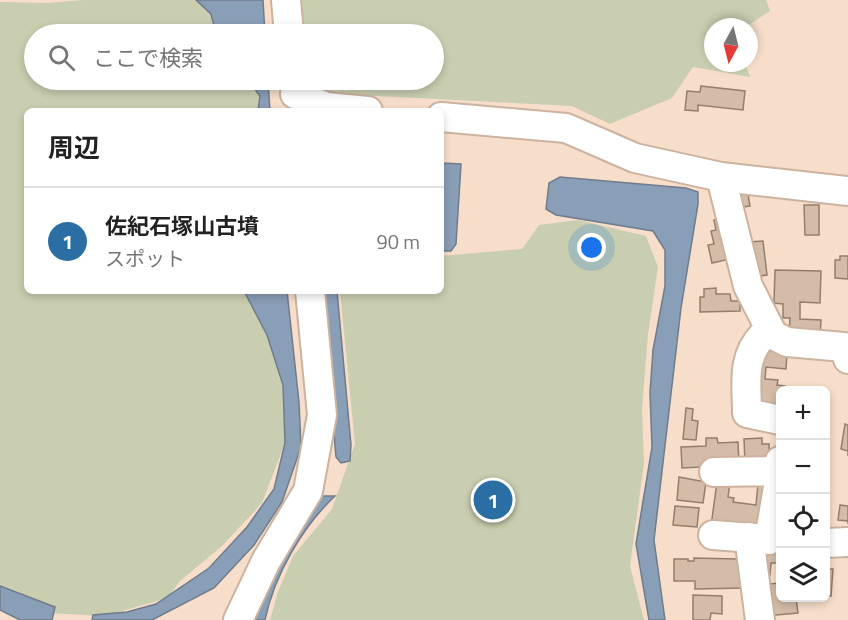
<!DOCTYPE html>
<html lang="ja">
<meta charset="utf-8">
<style>
:root{--surface:#fff;--page:#f6f6f6;--text:#222;--muted:#767676;--line:#e0e0e0;--accent:#2a6ea3}
body{margin:0;font-family:"Titillium Web","Noto Sans JP",sans-serif;background:var(--page);color:var(--text)}
.controls{position:absolute;right:18px;bottom:18px;display:grid;overflow:hidden;border-radius:9px;box-shadow:0 3px 9px #0003}
.controls button{width:54px;height:54px;display:grid;place-items:center;padding:0;border:0;border-bottom:2px solid var(--line);background:var(--surface);color:var(--text);font:30px sans-serif}
.compass{position:absolute;left:704px;top:18px;width:54px;height:54px;border-radius:50%;background:var(--surface);box-shadow:0 3px 9px #0003;rotate:187deg}
.you{position:absolute;left:592px;top:248px;width:21px;height:21px;margin:-15px;border:4px solid #fff;border-radius:50%;background:#1a73e8;box-shadow:0 0 0 9px #1a73e833}
.badge{display:grid;place-items:center;width:39px;height:39px;border-radius:50%;background:var(--accent);color:#fff;font-size:20px;font-weight:700}
.pin{position:absolute;translate:-50% -50%;border:3px solid #fff;box-shadow:0 2px 6px #0006}
.list{margin:0;padding:0;list-style:none}
h2{display:flex;justify-content:space-between;align-items:center;height:78px;margin:0;padding:0 24px;font-size:26px}
h2 small{font-size:20px;font-weight:400;color:var(--muted)}
.list li{display:grid;grid-template-columns:39px 1fr auto;gap:18px;align-items:center;box-sizing:border-box;height:108px;padding:0 24px;border-top:2px solid var(--line)}
.list b{display:block;font-size:22px;white-space:nowrap}
.list p{margin:0;font-size:20px;white-space:nowrap;color:var(--muted)}
.list em{font-size:20px;font-style:normal;color:var(--muted)}
.icon{flex:none;width:33px;height:33px;fill:none;stroke:currentColor;stroke-width:2;stroke-linecap:round;stroke-linejoin:round}
.map{position:relative;flex:none;width:848px;height:620px;overflow:hidden}
.search{position:absolute;background:var(--surface);box-shadow:0 3px 9px #0003;left:24px;top:24px;width:420px;height:66px;display:flex;align-items:center;gap:15px;box-sizing:border-box;padding:0 21px;border-radius:33px;color:var(--muted);font-size:22px}
.panel{position:absolute;background:var(--surface);box-shadow:0 3px 9px #0003;left:24px;top:108px;width:420px;height:186px;border-radius:9px}
.map>svg:first-child{display:block}
.green{fill:#c9ceb0}
.water{fill:#899eb7;stroke:#707c8b;stroke-width:1.5}
.building{fill:#d4bca8;stroke:#947e6c;stroke-width:1.5}
.lines{fill:none;stroke-linecap:round;stroke-linejoin:round}
.minor-casing{stroke:#cbb3a0;stroke-width:32}
.minor{stroke:#fff;stroke-width:28}
</style>
<div class="map">
<svg width="848" height="620" viewBox="0 0 848 620">
<rect width="100%" height="100%" fill="#f6deca"/>
<!-- green -->
<path class="green" d="M82 0H195L211 14 216 34H34V80H248L260 96 258 111H27V291H244L267 335 283 385 285 443 262 503 222 546 179 582 168 598 104 616 28 612 0 595V2L48 3Z
M299 0H766L770 11 746 27H713V63H745L750 77 693 67 672 98 610 124 572 106 318 93 315 80H434V34H306Z
M578 220 646 236 658 267 648 334 642 409 644 463 630 566 644 620H270L278 592 293 556 332 509 355 444 340 291H441V256L522 249 539 225Z"/>
<!-- water -->
<path class="water" d="M196 0H263L265 34H216L211 14Z
M248 80H268L270 111H258L260 96Z
M441 163 461 164 456 244 451 251H441Z
M560 177 686 188 698 192V204L681 308 654 540 665 620H649L636 544 652 447 650 393 653 350 665 286V250L653 231 556 215 546 209 549 183Z
M244 291H287L299 402 301 447 282 502 254 545 214 588 152 620H92L93 615 127 612 156 604 209 568 247 527 274 489 285 443 283 385 267 335Z
M322 291H337L351 445 350 461 341 463 336 457Z
M321 496H335C302 527 274 576 265 620H250L262 584Z
M0 586 55 607 52 620H20L0 610Z"/>
<!-- building -->
<path class="building" d="M701 86 745 91 743 110 698 105V111L685 110 687 91 700 92Z
M747 189 750 206 735 208 732 192Z
M804 205H819V235H805Z
M725 218 730 259 712 263 708 245 714 244 711 231 716 230 714 220Z
M763 241 767 275 751 277 748 242Z
M840 256H848V279L835 278V260H840Z
M775 270 821 271 820 303 800 302V319L821 320 820 337 789 336 790 318H783V304L774 303Z
M716 288V294H730L731 301H740V311L700 312V297H704V289Z
M763 350 787 352 786 369 766 367 765 379 778 380 777 385 785 386V390H780V410L752 408Z
M686 408 693 409 692 420 698 421 696 440 683 439Z
M845 424 848 425V456V451L841 449Z
M706 438H717L718 443 738 442 739 465 682 468 681 447 706 446Z
M762 438V444H769L770 462H745L744 439Z
M679 477 706 482 703 503 677 500Z
M717 482 730 483 728 497 734 498 733 502 756 505 758 484 766 485 760 532 711 526Z
M840 505 848 506V524V521L838 520Z
M675 506 699 508 697 527 673 525Z
M763 547 780 548V563H771L770 575 761 574Z
M737 552 744 588 695 589V581H674V559H688V561H694V558L737 559Z
M826 569H833L831 596H826Z
M780 583V598H796L798 613 765 616 768 584Z
M693 595 722 596V614L711 613 710 620H693Z"/>
<g class="lines">
<!-- minor casing -->
<g class="minor-casing">
<path id="minor" d="M286 0 289 34
M295 94 326 107 368 111
M441 117 566 128 635 158 721 177 848 191
M721 177 748 286 773 335
M780 420 747 413C747 384 741 358 763 335H773L787 342 844 347 848 359
M714 472 780 471
M713 535 766 539
M749 537 760 620
M769 540 779 481 780 461
M826 543 848 542
M238 620 266 561 308 491 322 415 310 291"/>
</g>
<!-- minor -->
<use href="#minor" class="minor"/>
</g>
</svg>
<div class="controls">
<button>+</button>
<button>−</button>
<button><svg class="icon" aria-label="locate" viewBox="0 0 24 24"><circle cx="12" cy="12" r="6"/><path d="M12 2v4M12 18v4M2 12h4M18 12h4"/></svg></button>
<button><svg class="icon" aria-label="layers" viewBox="0 0 24 24"><path d="M12 4l9 5-9 5-9-5zM3 14l9 5 9-5"/></svg></button>
</div>
<svg class="compass" viewBox="-18 -18 36 36"><path d="M0-13l5 13h-10z" fill="#e53935"/><path d="M0 13l5-13h-10z" fill="#767676"/></svg>
<div class="you"></div>
<div class="pin badge" style="left:493px;top:500px">1</div>
<div class="search"><svg class="icon" aria-label="search" viewBox="0 0 24 24"><circle cx="10" cy="10" r="6"/><path d="M15 15l6 6"/></svg>ここで検索</div>
<section class="panel">
<h2>周辺<small></small></h2>
<ul class="list">
<li><span class="badge">1</span><div><b>佐紀石塚山古墳</b><p>スポット</p></div><em>90 m</em></li>
</ul>
</section>
</div>
